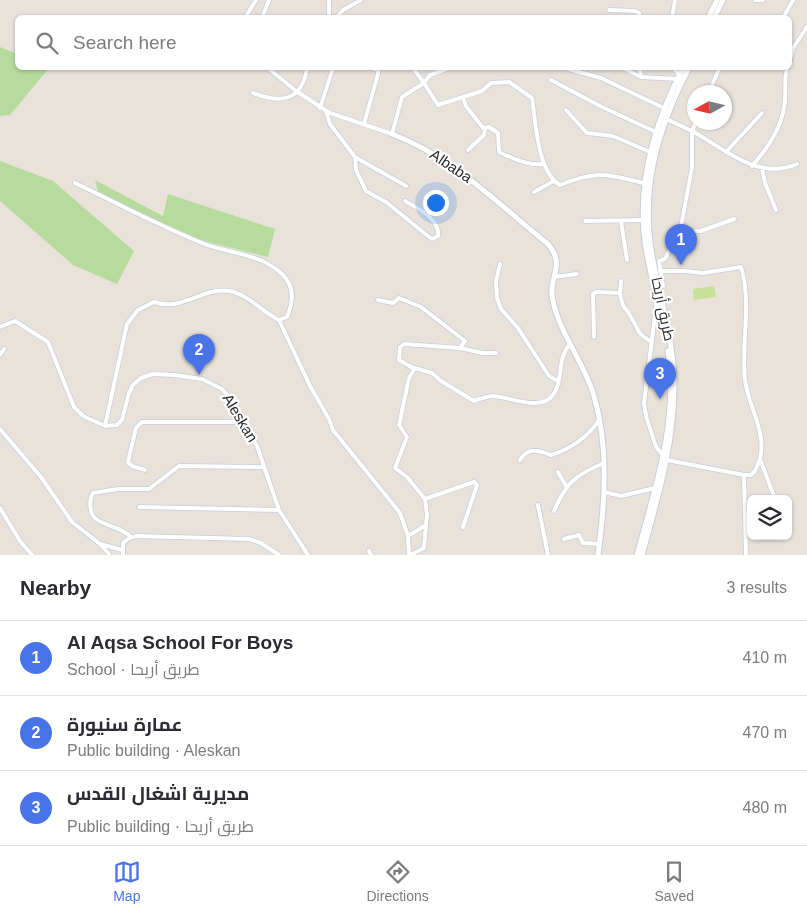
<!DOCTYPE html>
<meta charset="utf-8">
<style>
:root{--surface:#fff;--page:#f7f7f7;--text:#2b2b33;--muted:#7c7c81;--line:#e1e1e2;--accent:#4974e7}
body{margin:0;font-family:Helvetica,Cairo,sans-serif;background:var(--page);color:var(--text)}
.controls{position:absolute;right:15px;bottom:15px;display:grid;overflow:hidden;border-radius:8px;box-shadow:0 1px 4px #0004}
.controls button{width:45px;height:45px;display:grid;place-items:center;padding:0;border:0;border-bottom:1px solid var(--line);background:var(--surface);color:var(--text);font:25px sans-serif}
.compass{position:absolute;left:687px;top:85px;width:45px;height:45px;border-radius:50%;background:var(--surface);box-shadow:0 1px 4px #0004;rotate:262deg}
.you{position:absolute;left:435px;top:202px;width:18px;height:18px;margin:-12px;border:4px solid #fff;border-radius:50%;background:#1a73e8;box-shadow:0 0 0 8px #1a73e833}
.badge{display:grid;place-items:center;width:32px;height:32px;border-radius:50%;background:var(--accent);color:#fff;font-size:16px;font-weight:700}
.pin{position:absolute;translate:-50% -41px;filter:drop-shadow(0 1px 2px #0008)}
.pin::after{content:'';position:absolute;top:26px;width:18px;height:15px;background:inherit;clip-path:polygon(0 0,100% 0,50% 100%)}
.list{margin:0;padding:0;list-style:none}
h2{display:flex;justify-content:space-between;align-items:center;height:65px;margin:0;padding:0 20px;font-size:21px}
h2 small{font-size:16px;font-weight:400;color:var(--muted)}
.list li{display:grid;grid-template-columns:32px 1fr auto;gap:15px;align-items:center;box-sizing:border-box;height:75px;padding:0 20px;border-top:1px solid var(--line)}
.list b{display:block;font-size:19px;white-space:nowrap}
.list p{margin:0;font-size:16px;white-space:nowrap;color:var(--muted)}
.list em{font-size:16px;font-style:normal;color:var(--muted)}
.icon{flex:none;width:28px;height:28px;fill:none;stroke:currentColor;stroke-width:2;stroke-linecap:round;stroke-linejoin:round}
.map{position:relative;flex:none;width:807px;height:555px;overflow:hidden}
.search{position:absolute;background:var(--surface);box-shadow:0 1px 4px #0004;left:15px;right:15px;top:15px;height:55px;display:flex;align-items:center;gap:12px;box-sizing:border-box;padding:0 18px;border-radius:8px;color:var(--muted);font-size:19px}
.sheet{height:290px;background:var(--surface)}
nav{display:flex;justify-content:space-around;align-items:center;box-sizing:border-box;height:70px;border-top:1px solid var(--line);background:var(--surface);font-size:14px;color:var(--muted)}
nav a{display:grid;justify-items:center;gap:2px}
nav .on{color:var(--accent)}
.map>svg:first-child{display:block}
.green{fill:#b6db9c}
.pitch{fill:#c8e199}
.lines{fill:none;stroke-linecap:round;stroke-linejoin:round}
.street-casing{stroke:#c9cdd8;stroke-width:5.5}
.secondary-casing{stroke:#c9cdd8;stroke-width:7}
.street{stroke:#fff;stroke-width:4}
.secondary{stroke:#fff;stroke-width:5}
.labels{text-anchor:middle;stroke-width:4.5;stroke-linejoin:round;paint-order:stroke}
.street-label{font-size:15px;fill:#282828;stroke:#fff}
</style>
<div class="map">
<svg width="807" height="555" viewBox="0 0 807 555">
<rect width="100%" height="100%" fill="#e9e2db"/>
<!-- green -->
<path class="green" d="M0 47 17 54 18 68H49L10 115 0 116Z
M0 161 53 181 134 251 117 284 73 265 0 201Z
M95 180 163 216 168 194 275 229 268 257 184 236 99 195Z"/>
<!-- pitch -->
<path class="pitch" d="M714 286 716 297 694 300 693 289Z"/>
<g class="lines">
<!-- street casing -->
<g class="street-casing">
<path id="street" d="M755 0H763
M609 10 635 11 639 13 640 18
M245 18 256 0
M262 18 269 0
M329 18V1
M336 18 343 10 361 0
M672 18 675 0
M783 18 793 0
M790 60 793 48 807 27
M268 68 296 91 330 113 392 134 402 97 424 83 438 105 482 91 491 83 509 82 532 98C536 123 537 171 560 185 600 169 609 175 648 184
M413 68 424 83 430 75 449 68
M565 68 601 78 664 108
M623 68 641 77 678 79
M640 68 641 77
M674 68 679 75
M551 80 600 106 656 132
M709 92 719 69 722 68
M253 93C281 104 302 101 307 68
M463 98 466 106 483 128 489 127 498 133 499 152C514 159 528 166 544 164
M320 108 333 68
M566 110 587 133 613 136 650 152
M326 111 330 124 355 157 356 170 366 191 386 202 428 236 432 239 438 236C440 219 418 208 405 201
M696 122 692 131C725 149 758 181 797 164
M364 124 378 74V70L372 68
M468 150 484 135 485 128
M726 152 762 113
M355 157 406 186
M752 166C769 147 784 125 785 99 786 87 784 79 787 68
M762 168 765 183 776 210
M75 183C117 203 159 226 202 243 229 254 261 253 283 275 295 287 293 303 287 317L279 320C262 312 248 294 229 291 202 287 182 312 154 302L138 310 127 324 105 426
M534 192 554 181
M585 221 644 220
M621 221 627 260
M681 227 687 232 701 231 734 219
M500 264 496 281 497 298 501 309 518 328 549 376 558 381
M660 271H684L703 273 741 267C752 303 741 343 745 380 748 406 767 432 760 459
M554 277 577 274
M659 287 663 286 659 261 665 259 681 227 692 167V131L666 119
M620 293 621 281
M657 299 644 403 646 416 656 447 667 460 744 475H751L755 471 760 459 775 499
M378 300 393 303 399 298 421 307 465 341 460 348 404 344 400 347 399 360 411 367 432 373 441 381 474 401C480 399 487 396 493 396 510 397 541 412 553 395 564 380 556 360 570 344
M279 320 310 386 329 419 333 430 400 513 408 536 409 555
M0 327 15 321 48 342 74 407 83 416 105 426 117 425 122 420 129 393 133 385 141 378 153 374 174 375 202 379 222 389 230 398 243 424 257 446 279 510 308 555
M594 337 593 294 596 292 620 293C623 311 625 305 632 319 641 333 634 330 650 341
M460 348 483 353H496
M0 355 4 349
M0 429 41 477 72 522 100 544 109 554
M520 460C528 446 540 451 551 455 571 449 589 436 599 420
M145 470 132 466 128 462 136 428 142 422H233L240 419
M558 472 566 486
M744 475 746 555
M604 492 621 496 655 488
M425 499 474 482 477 485 463 527
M538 505 548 555
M139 507 279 510
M0 508 20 541 32 555
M554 511C566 483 575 475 604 463
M408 536 426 525
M131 537C120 526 107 527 96 519 89 514 89 499 93 493L118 489H149L179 466 264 467
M564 539 579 535 583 543 600 544
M100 544 122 550
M369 551 371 555
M123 555V543L128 539 136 536 249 539 261 543 279 555
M410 555 424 548 427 514 425 499 407 477 395 468 407 437 399 425 409 378 415 368"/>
</g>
<!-- secondary casing -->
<g class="secondary-casing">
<path id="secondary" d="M708 18 717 0
M714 18 723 0
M392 134C453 157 498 204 548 244 567 267 547 276 553 301 560 334 585 364 594 396 609 447 605 503 598 555
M665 333C658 300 647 266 644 232 639 174 657 118 683 68
M637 555C655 489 679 420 668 351
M642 555C658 497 675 441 674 380 673 340 661 300 653 261 639 192 657 129 689 68"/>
</g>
<!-- street -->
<use href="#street" class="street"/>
<!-- secondary -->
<use href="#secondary" class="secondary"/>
</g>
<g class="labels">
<!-- street labels -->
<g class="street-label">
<text transform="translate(451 166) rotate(34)" y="5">Albaba</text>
<text transform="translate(663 309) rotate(78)" y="5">طريق أريحا</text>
<text transform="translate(240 418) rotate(59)" y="5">Aleskan</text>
</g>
</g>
</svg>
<div class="controls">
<button><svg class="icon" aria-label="layers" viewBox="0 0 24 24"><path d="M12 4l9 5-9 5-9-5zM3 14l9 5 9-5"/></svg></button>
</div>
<svg class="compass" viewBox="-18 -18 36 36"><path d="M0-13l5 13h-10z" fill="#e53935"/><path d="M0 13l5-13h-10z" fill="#7c7c81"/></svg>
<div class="you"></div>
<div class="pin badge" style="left:681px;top:265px">1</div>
<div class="pin badge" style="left:199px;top:375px">2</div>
<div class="pin badge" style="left:660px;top:399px">3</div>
<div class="search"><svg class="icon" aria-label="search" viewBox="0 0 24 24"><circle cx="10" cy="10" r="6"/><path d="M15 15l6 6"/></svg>Search here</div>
</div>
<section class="sheet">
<h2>Nearby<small>3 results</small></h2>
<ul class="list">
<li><span class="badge">1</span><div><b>Al Aqsa School For Boys</b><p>School · طريق أريحا</p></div><em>410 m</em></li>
<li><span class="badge">2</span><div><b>عمارة سنيورة</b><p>Public building · Aleskan</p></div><em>470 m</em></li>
<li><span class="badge">3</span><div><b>مديرية اشغال القدس</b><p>Public building · طريق أريحا</p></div><em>480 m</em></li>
</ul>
</section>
<nav>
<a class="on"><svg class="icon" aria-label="map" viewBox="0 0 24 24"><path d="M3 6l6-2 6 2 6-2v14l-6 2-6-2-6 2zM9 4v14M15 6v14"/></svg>Map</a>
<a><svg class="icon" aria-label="directions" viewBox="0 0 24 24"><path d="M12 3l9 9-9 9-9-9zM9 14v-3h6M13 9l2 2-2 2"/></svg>Directions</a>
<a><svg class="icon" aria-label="saved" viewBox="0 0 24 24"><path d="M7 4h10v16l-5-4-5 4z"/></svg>Saved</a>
</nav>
